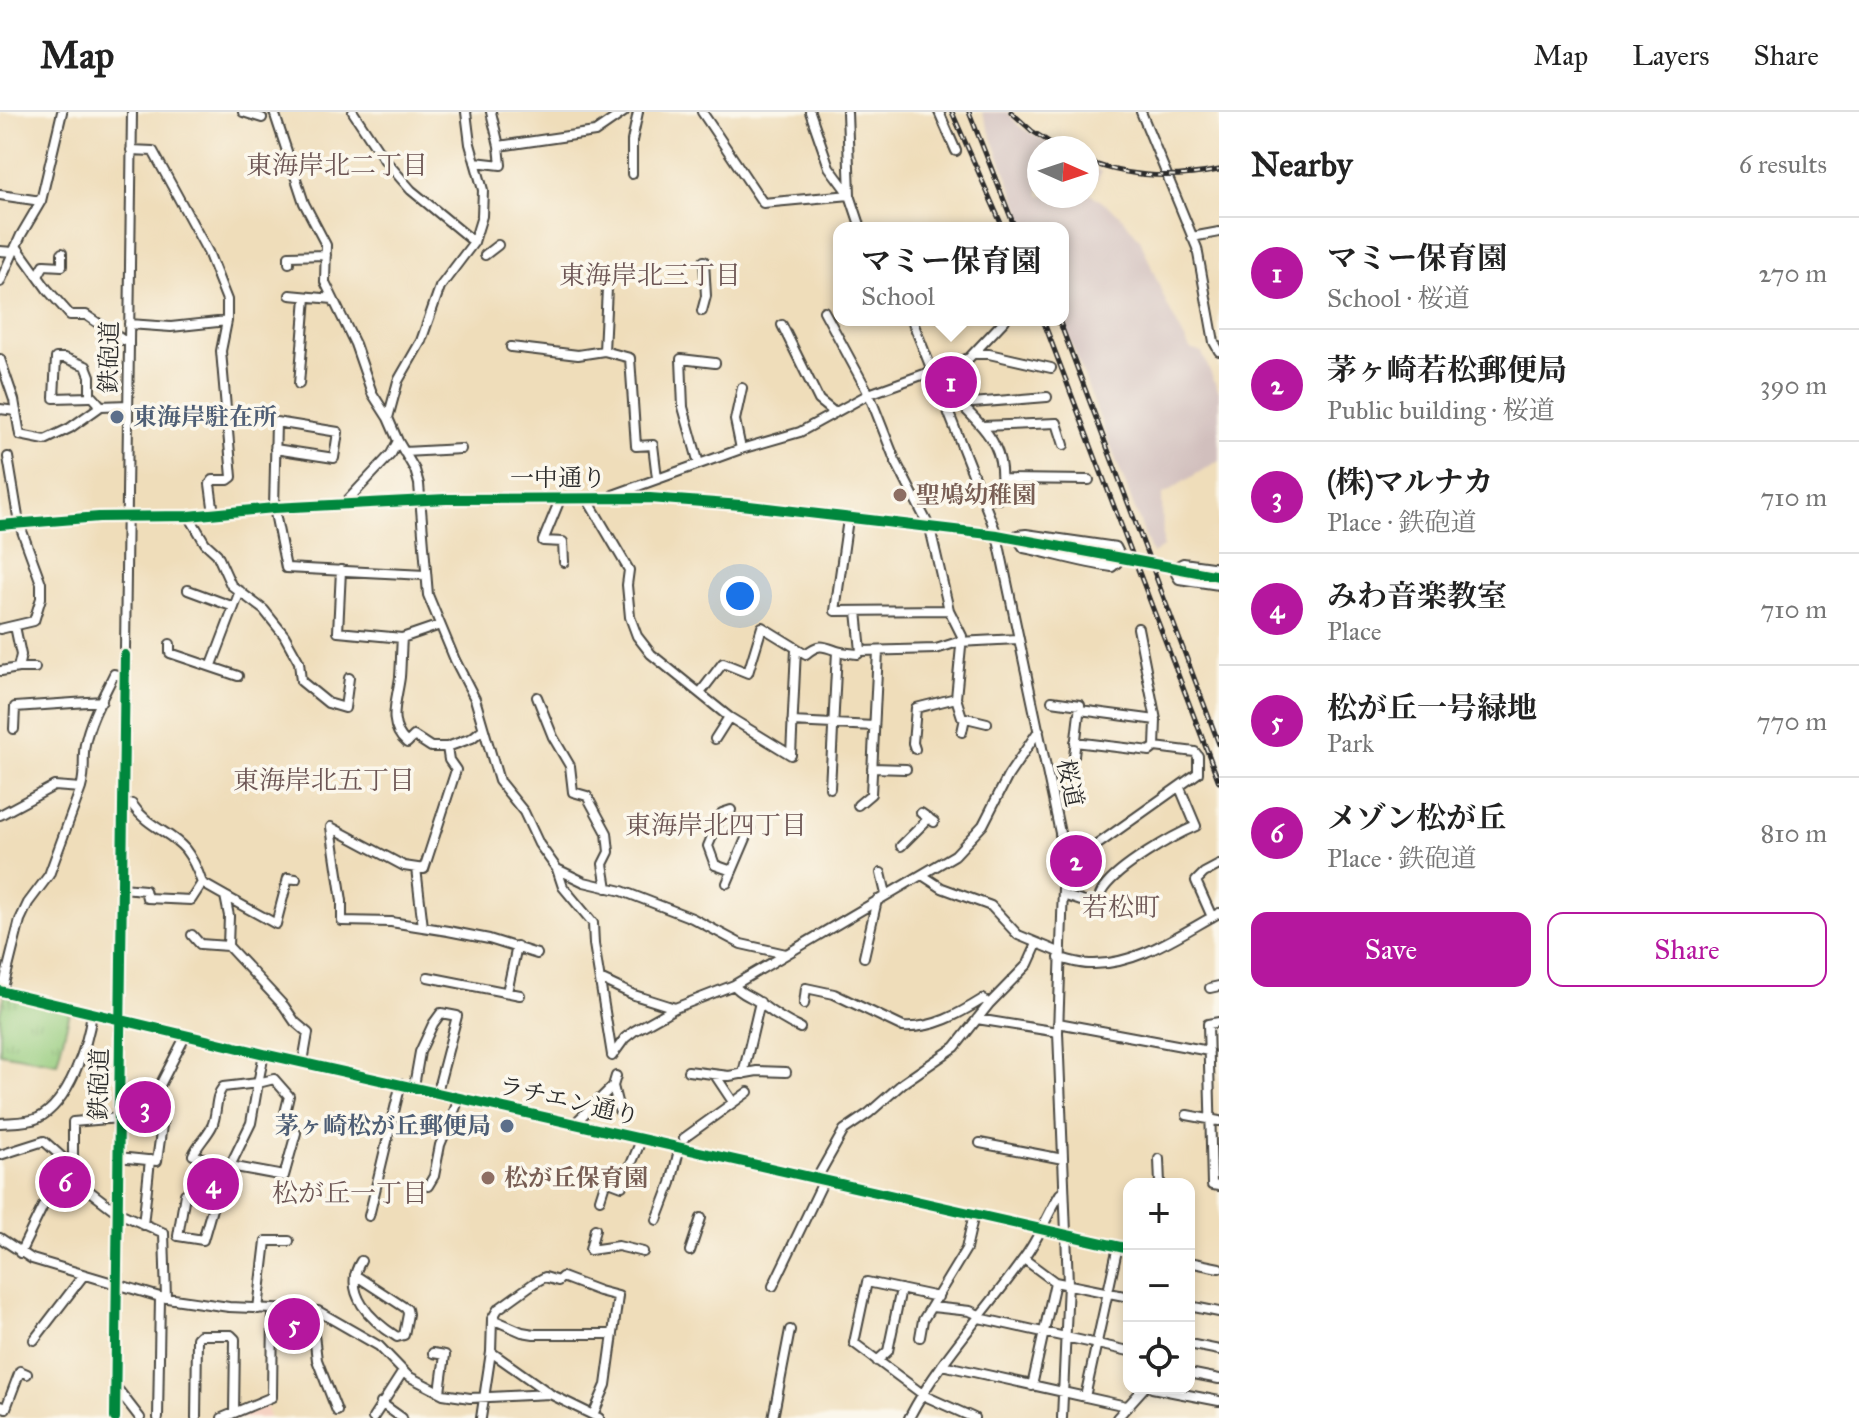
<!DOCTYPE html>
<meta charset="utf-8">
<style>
:root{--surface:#fff;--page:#f2f2f2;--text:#222;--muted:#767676;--line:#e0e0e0;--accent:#b5179e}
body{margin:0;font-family:"IM FELL Great Primer","Noto Serif JP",serif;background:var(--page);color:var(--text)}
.controls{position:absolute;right:24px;bottom:24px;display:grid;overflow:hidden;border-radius:16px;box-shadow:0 4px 12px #0003}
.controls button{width:72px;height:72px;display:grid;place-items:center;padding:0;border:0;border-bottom:2px solid var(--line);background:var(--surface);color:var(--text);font:40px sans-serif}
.compass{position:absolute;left:1027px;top:24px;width:72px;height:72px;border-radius:50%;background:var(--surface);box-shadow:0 4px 12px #0003;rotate:93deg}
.you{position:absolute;left:740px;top:484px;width:28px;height:28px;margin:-20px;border:6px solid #fff;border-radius:50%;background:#1a73e8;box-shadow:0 0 0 12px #1a73e833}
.badge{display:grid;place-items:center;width:52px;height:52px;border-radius:50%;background:var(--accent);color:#fff;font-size:26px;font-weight:700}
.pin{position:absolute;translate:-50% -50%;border:4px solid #fff;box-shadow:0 2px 8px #0006}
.popup{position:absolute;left:833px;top:110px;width:236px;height:104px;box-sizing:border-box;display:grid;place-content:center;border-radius:16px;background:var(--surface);filter:drop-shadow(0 2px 6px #0005);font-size:26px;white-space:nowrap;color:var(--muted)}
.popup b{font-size:30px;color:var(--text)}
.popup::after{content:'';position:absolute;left:50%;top:100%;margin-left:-16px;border:16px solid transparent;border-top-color:var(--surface)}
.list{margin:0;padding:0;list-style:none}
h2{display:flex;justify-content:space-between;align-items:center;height:104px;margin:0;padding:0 32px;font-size:34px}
h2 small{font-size:26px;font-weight:400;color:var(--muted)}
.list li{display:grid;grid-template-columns:52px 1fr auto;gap:24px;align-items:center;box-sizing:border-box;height:112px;padding:0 32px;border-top:2px solid var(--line)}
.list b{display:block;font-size:30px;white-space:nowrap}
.list p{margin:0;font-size:26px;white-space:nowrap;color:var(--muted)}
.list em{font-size:26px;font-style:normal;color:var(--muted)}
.actions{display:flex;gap:16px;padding:24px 32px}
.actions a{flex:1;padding:18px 0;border:2px solid var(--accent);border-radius:16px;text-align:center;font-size:28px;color:var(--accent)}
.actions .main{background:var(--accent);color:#fff}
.icon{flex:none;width:44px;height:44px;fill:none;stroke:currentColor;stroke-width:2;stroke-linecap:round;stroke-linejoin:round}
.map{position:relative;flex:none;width:1219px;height:1306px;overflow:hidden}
header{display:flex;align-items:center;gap:48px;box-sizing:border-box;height:112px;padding:0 40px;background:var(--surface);border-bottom:2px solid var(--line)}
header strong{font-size:38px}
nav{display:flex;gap:44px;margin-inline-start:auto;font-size:28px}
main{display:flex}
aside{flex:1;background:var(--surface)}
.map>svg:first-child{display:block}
.built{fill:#f5d2c2}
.railway{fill:#d1bfbd}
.grass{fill:url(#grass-tufts);stroke:#607c54;stroke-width:2}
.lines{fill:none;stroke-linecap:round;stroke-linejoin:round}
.minor-tunnel{stroke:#c8b99d;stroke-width:8;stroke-dasharray:8 4;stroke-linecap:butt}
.minor-casing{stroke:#484640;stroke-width:12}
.minor{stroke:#fff;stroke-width:8}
.rail-casing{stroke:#2b2b2b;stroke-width:5}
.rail{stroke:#fbf7ec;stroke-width:2;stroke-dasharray:6;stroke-linecap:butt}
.cycleway-casing{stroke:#fbf7ec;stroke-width:15}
.cycleway{stroke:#00873e;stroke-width:10}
.service-dot{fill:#5c6f8a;stroke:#fbf7ec;stroke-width:3}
.education-dot{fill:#8d6e63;stroke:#fbf7ec;stroke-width:3}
.labels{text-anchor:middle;stroke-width:7;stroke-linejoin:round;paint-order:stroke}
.street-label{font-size:24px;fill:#2b2b2b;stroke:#fbf7ec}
.service-label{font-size:24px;font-weight:bold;fill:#4e5e75;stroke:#fbf7ec;text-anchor:start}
.education-label{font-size:24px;font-weight:bold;fill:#785e54;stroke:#fbf7ec;text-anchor:start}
.neighbourhood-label{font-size:26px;fill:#6c5554;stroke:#fbf7ec}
</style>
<header>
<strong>Map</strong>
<nav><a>Map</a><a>Layers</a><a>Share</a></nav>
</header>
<main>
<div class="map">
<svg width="1219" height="1306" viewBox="0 0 1219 1306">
<defs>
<pattern id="grass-tufts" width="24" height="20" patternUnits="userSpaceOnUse" patternTransform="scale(2)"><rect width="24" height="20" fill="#96cc7e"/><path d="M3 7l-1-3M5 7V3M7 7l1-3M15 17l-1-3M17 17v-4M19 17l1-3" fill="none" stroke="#81af6d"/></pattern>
</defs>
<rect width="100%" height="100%" fill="#fbf7ec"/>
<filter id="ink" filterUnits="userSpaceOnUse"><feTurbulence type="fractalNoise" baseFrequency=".0125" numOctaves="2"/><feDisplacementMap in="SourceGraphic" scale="16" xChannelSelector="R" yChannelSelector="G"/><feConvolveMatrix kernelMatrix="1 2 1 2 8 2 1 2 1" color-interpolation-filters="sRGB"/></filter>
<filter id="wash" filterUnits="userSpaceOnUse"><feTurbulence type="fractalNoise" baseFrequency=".006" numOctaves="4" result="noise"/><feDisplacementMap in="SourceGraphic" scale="32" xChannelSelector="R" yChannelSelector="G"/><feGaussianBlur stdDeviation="1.8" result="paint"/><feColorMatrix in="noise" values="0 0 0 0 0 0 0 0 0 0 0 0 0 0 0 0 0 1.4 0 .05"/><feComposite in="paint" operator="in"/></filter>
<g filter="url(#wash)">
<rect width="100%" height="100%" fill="#efddba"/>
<!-- built -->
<path class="built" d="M266 1292 269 1306H232Z"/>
<!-- railway -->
<path class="railway" d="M982 0H1008L1019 14 1058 36H1039V84H1087V52L1101 60 1090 81 1120 103 1140 127 1167 193 1190 237 1202 241 1219 280V348L1162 383 1163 435 1152 442 1062 208 1063 116H1027Z"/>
<!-- grass -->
<path class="grass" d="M5 882 59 893 70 900 57 951 0 941V901Z
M277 1199 311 1202V1223L276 1222Z"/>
</g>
<g filter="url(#ink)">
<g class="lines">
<!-- minor-tunnel -->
<path class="minor-tunnel" d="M1114 446 1181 458"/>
<!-- minor casing -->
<g class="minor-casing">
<path id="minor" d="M243 0 262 6
M274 0 304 91 326 133 325 170 355 232 372 281 388 306
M353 0 384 47 411 78 474 130
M466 0 470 32 483 78 482 104 474 130 440 175 421 229 398 269 388 306 398 329 415 358 419 372 428 483 455 548 475 587 499 669 524 700 539 732 557 757 584 770 622 779 692 806 741 832 786 842
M491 0 499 34
M702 0 763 91 850 83
M810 0 829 55 849 82
M847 0 850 83 861 116
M939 0 956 39
M1141 0 1197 136 1214 230 1219 239
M131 38 153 39 208 140 227 188V209L221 239 232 365 228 368H213L210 372 214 402
M475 50 501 53 499 34 595 20 624 0
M632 62V29L638 0
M0 83 41 89
M1192 125 1219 120
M16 134 47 177 70 203H86L123 228 129 226
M0 139 13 140
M485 143 498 133
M289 151V144L326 143
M38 164 44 153 62 154V141
M0 170 21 123 41 89 62 0
M290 183 333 187
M702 199 706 184 704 149
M824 199 869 282 895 348 930 416 949 498 962 524 956 586 916 596 913 631 915 637
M912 208 997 423 1060 721 1063 776 1058 920 1068 1171 1062 1306
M129 212 171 215 227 209
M782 213 819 288 835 301
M511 235 578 243 604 239 630 246 636 334 653 333 657 366
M604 239 607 176
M974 242H989L1051 256
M0 247 14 288 20 323 45 328 70 316 101 294 128 293
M299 272 306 185
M90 285 54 286 56 246H65L86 254 90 264V285H93L101 294
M960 292C992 322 1008 342 999 387H984
M960 292 1047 285
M0 297 16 299
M982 314 1057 311 1064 333
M275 337 334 346 338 320 276 310 274 396 286 456 425 463
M741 337 735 308 742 276
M404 340 461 337
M699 352 683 295 681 247 715 251
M1003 367 1089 368
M613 383 741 337 800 320 869 282 969 246 1005 208
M561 385 543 429 563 430 564 450
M586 385 629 458 627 473 630 505 637 524 651 542 729 605 791 643 796 537
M344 392 391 342 398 329
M189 404 205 431 217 442 231 473 264 498 284 523 299 550 301 569 328 591 345 596 349 566
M848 407 835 499 949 498
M0 413 99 405 189 404 274 396 446 387 650 386 741 393 997 423 1113 446
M1017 423 1026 422 1116 435 1119 441 1117 451 1112 455C1081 451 1054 442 1024 436L1017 426
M1219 456 1183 451 1177 454 1176 462 1179 467 1219 473
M341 458 338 520 402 526 440 513
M1181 458 1219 464
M188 478 234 495
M857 499 861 539
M15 514 21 543 18 556H35
M1138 516 1156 608
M0 517 34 509 41 486V471L19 411 8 345
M402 526C401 539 401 552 400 565 397 589 386 613 407 631L414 624 431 635H447
M170 532V541L238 564
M212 553 240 479
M1 559 18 556
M700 581 723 551 748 561 762 515 806 542C819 531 823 534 837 539 843 541 852 541 858 542L861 539 936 537 958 530 1018 527
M537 585 553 625 570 654 573 680 587 684 607 721 609 740 603 752 607 776
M956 586 962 605 987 611
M1052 589 1080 593 1074 644
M792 610 874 614
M14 617 15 595 102 589
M483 617 472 626 447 635 449 648 456 658 424 757 404 754 331 715 342 789V809L391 810 448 819 489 827 537 842
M962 620 965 606
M715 627 729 605
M1075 630 1150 639 1155 635 1156 608 1080 598
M872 656 906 657
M81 676C86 658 82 648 85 632 90 607 103 585 114 562L125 565
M830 676 837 539
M858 693 871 682 878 539
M731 698 722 701 708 734 715 753 732 759
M921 701 934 710
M0 703 54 674 81 676 49 763 28 791 20 808 2 880
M901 734 929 706
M416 756 423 815
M1063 756 1078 761 1091 737 1198 661V644L1195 640 1155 635
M557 757 563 775 593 811 594 832 612 943
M881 761 886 782
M922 763 942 776 991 794 1018 823 1059 840
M202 771 225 784 229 804 228 834 284 894 295 910 308 921 303 950
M727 771 750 717
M122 776 145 778 147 786 191 788 202 771C198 759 193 747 185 737 171 720 147 715 132 692L123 690
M1063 783 1096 794C1098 789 1100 781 1104 776 1119 755 1172 724 1196 714L1180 676
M225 784 276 812 288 766 296 767
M1212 805 1196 769 1204 761 1219 753
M192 823 200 832 228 834
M864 845 877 788
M1059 846C1069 848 1079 852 1090 852 1136 854 1180 822 1219 801
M428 865 520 883
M600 867 634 883 675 896
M734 873C741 883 752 884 761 892 774 902 785 909 800 916
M1210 876 1219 874
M0 879 264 942 1129 1137
M507 880 517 834
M804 892 806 876 834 882 903 915C933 917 959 902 983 887L989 892
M977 907 1058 920
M1219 910 1208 912 1212 1073 1219 1074
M1058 911 1209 939
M612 944 625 926 634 919 675 896 734 873 955 743 983 713 1008 664 1039 618
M688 959 729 964 757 959 786 960
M743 962 760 890
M715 963 733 990
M616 964 613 974 619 998
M414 974 420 940 433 912 441 901 457 904 437 980
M1187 1003 1219 1009
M152 1005 155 983 186 923
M0 1011C12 1010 27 1011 38 1006 69 991 88 932 92 901
M575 1011 613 974
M684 1026 748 980
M980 1031 1063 1047
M0 1043 44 1029 73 1055 79 1071 117 1100 164 1121 166 1186
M118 1045 157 1049 163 1006 119 1002
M1159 1047 1160 1072
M230 1054 251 1011 258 971 274 967 289 984 285 1001 296 1021 284 1064 230 1054 193 1043C198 1032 207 1024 212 1014 218 1001 214 986 223 975L258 971 264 942
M73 1055V1010L119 1006
M817 1066 844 1018 869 1001 903 971 955 935 989 892 1028 852 1037 832
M428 1074 434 1064 440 1033 460 985
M185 1082 214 1090 203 1128 178 1124Z
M600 1087 606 1068 622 1074 642 1026
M369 1104 401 971
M657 1108 671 1071 680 1034
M143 1113 150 1048
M595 1117 590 1138 618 1134 643 1140
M0 1126 32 1147 160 1185 229 1195 318 1199 379 1234 408 1264 443 1282 470 1286 550 1282 599 1306
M690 1139 701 1106
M20 1141 65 1049
M1024 1147 1055 1170 1129 1185
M1189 1150 1219 1156
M355 1163 407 1197 408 1202 404 1223 397 1225C372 1209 341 1181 361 1149
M773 1174 824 1068
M938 1185 867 1170 854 1231 925 1284 974 1306
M1189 1194 1219 1200
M932 1195 970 1199 981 1204
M258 1197 266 1129H289
M311 1198 317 1248 337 1299
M979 1206 1129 1239
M492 1207 522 1220 534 1222H613L606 1273 593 1303
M920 1225 923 1208 966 1137 974 1102
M34 1228 83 1164
M1189 1232 1219 1238
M433 1241 445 1243 440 1280
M877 1249 888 1239 901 1177
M942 1253 1126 1294
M1189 1261 1219 1267
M1032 1274 1055 1170
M116 1275 140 1306
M1152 1276 1219 1289
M549 1281 491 1240 492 1207 498 1197 534 1171 545 1165 558 1169 562 1165 599 1179 618 1184 613 1222
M1085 1285 1118 1134
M381 1291 402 1306
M0 1294 6 1296 20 1259 27 1262
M115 1306 132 0
M158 1306 160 1185
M196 1306 197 1226 200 1223H231L235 1227 234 1301
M222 1306 272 1285 273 1198
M373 1306 402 1261
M481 1306 491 1240
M773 1306 790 1218
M909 1306C939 1248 986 1200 1024 1146 1039 1126 1047 1103 1060 1082L1064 1079
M1117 1306 1144 1276"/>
</g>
<!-- minor -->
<use href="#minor" class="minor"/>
<!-- rail casing -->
<g class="rail-casing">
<path id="rail" d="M952 0 1003 116
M969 0 1015 116
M1011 0 1032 19 1059 36
M1087 49C1130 66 1174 67 1219 58
M1043 208 1219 670
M1059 208 1219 632"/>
</g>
<!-- rail -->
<use href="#rail" class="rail"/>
<!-- cycleway casing -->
<g class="cycleway-casing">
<path id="cycleway" d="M0 413 99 405 189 404 274 396 446 387 650 386 741 393 997 423 1219 464
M0 879 264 942 1129 1137
M115 1306 125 543"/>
</g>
<!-- cycleway -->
<use href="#cycleway" class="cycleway"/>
</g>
</g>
<!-- markers -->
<g class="service-dot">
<circle cx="117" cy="305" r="8"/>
<circle cx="507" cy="1014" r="8"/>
</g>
<g class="education-dot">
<circle cx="900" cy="383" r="8"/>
<circle cx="488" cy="1066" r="8"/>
</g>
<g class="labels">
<!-- street labels -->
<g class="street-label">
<text transform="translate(109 245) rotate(-89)" y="8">鉄砲道</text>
<text x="558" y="374">一中通り</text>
<text transform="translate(1070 671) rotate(78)" y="8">桜道</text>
<text transform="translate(99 972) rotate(-89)" y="8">鉄砲道</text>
<text transform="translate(569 989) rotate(13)" y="8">ラチエン通り</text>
</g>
<!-- service labels -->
<g class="service-label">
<text x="133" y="313">東海岸駐在所</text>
<text x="491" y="1022" text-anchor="end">茅ヶ崎松が丘郵便局</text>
</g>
<!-- education labels -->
<g class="education-label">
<text x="916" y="391">聖鳩幼稚園</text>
<text x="504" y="1074">松が丘保育園</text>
</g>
<!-- neighbourhood labels -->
<g class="neighbourhood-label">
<text x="337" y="62">東海岸北二丁目</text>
<text x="650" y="172">東海岸北三丁目</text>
<text x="324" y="677">東海岸北五丁目</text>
<text x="716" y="722">東海岸北四丁目</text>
<text x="1121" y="804">若松町</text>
<text x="350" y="1090">松が丘一丁目</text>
</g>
</g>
</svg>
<div class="controls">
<button>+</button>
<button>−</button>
<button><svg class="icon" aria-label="locate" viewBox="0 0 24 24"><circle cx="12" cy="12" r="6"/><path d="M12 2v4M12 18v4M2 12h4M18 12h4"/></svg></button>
</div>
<svg class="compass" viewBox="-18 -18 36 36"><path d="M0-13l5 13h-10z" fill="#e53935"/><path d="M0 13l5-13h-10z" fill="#767676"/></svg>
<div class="you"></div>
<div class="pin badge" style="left:951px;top:270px">1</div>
<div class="popup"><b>マミー保育園</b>School</div>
<div class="pin badge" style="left:1076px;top:749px">2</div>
<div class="pin badge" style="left:145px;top:995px">3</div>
<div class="pin badge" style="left:213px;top:1072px">4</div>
<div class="pin badge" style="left:294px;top:1212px">5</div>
<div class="pin badge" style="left:65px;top:1070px">6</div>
</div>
<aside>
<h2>Nearby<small>6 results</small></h2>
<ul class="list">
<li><span class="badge">1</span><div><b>マミー保育園</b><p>School · 桜道</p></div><em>270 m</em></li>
<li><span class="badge">2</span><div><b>茅ヶ崎若松郵便局</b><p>Public building · 桜道</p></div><em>390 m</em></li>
<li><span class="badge">3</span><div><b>(株)マルナカ</b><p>Place · 鉄砲道</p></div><em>710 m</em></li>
<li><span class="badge">4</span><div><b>みわ音楽教室</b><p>Place</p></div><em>710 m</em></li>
<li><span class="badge">5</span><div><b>松が丘一号緑地</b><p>Park</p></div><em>770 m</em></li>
<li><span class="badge">6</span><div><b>メゾン松が丘</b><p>Place · 鉄砲道</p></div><em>810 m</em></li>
</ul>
<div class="actions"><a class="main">Save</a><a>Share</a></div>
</aside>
</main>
